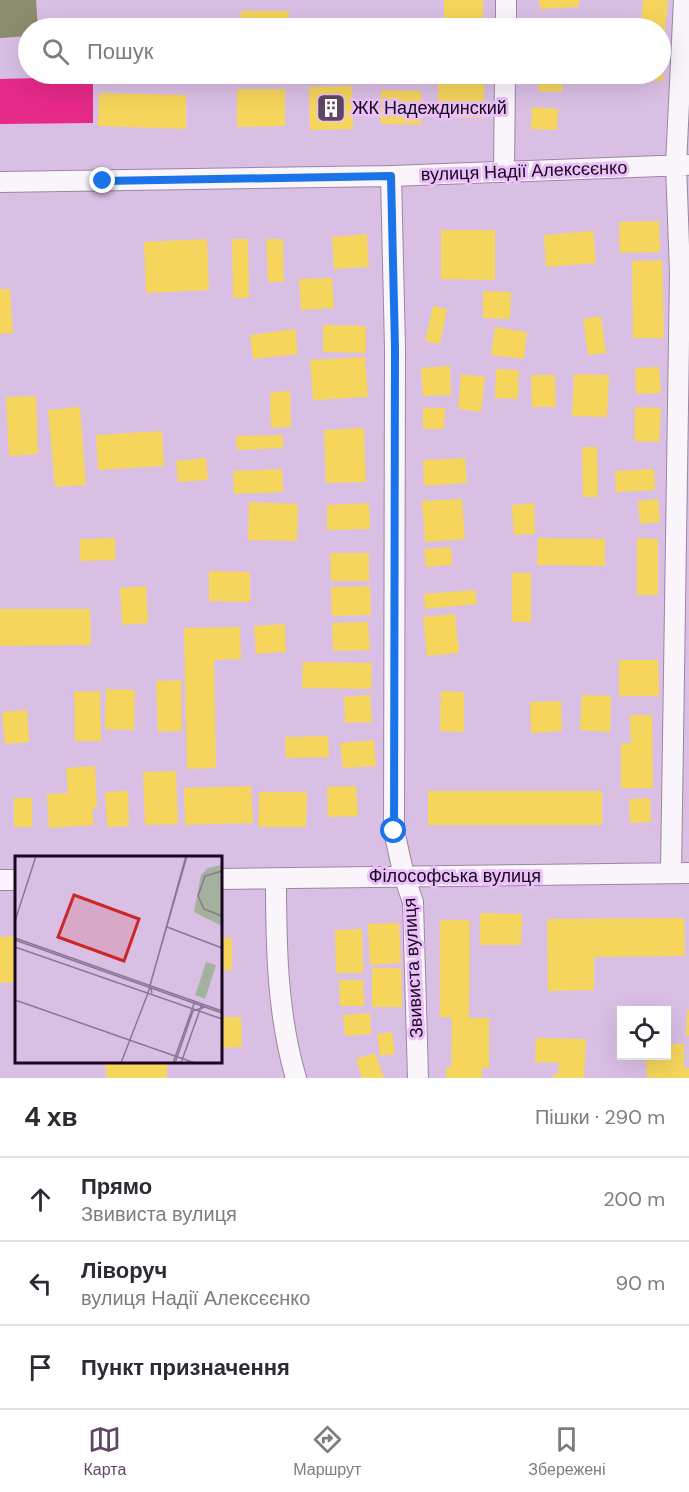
<!DOCTYPE html>
<html lang="uk">
<meta charset="utf-8">
<style>
:root{--surface:#fff;--page:#f7f7f7;--text:#2b2b33;--muted:#7c7c81;--line:#e1e1e2;--accent:#5d4764}
body{margin:0;font-family:"DM Sans",sans-serif;background:var(--page);color:var(--text)}
.controls{position:absolute;right:18px;bottom:18px;display:grid;overflow:hidden;border-radius:0px;box-shadow:0 6px 24px #0002}
.controls button{width:54px;height:54px;display:grid;place-items:center;padding:0;border:0;border-bottom:2px solid var(--line);background:var(--surface);color:var(--text);font:30px sans-serif}
.stop{position:absolute;width:18px;height:18px;margin:-14px;border:4px solid #1a73e8;border-radius:50%;background:#fff}
.stop.end{background:#1a73e8;border-color:#fff;box-shadow:0 2px 6px #0008}
.list{margin:0;padding:0;list-style:none}
h2{display:flex;justify-content:space-between;align-items:center;height:78px;margin:0;padding:0 24px;font-size:26px}
h2 small{font-size:20px;font-weight:400;color:var(--muted)}
.list li{display:grid;grid-template-columns:39px 1fr auto;gap:18px;align-items:center;box-sizing:border-box;height:84px;padding:0 24px;border-top:2px solid var(--line)}
.list b{display:block;font-size:22px;white-space:nowrap}
.list p{margin:0;font-size:20px;white-space:nowrap;color:var(--muted)}
.list em{font-size:20px;font-style:normal;color:var(--muted)}
.icon{flex:none;width:33px;height:33px;fill:none;stroke:currentColor;stroke-width:2;stroke-linecap:round;stroke-linejoin:round}
.map{position:relative;flex:none;width:689px;height:1078px;overflow:hidden}
.search{position:absolute;background:var(--surface);box-shadow:0 6px 24px #0002;left:18px;right:18px;top:18px;height:66px;display:flex;align-items:center;gap:15px;box-sizing:border-box;padding:0 21px;border-radius:33px;color:var(--muted);font-size:22px}
.sheet{height:330px;background:var(--surface)}
nav{display:flex;justify-content:space-around;align-items:center;box-sizing:border-box;height:84px;border-top:2px solid var(--line);background:var(--surface);font-size:16px;color:var(--muted)}
nav a{display:grid;justify-items:center;gap:3px}
nav .on{color:var(--accent)}
.map>svg:first-child{display:block}
.homes{fill:#f6d55c}
.health{fill:#e7298a}
.industry{fill:#8c8c6e}
.lines{fill:none;stroke-linecap:round;stroke-linejoin:round}
.street-casing{stroke:#9b86a3;stroke-width:22}
.street{stroke:#f9f5fb;stroke-width:20}
.route{stroke:#1a73e8;stroke-width:8}
.labels{text-anchor:middle;stroke-width:6;stroke-linejoin:round;paint-order:stroke}
.poi-label{font-size:18px;fill:#19071f;stroke:#e9c1f8;text-anchor:start}
.street-label{font-size:18px;fill:#19071f;stroke:#e9c1f8}
.inset-road{fill:none;stroke:#8d7596;stroke-width:1.5}
.view{fill:#cd2628;fill-opacity:0.15;stroke:#cd2628;stroke-width:3}
.inset-edge{fill:none;stroke:#19071f;stroke-width:3}
</style>
<div class="map">
<svg width="689" height="1078" viewBox="0 0 689 1078">
<rect width="100%" height="100%" fill="#dabfe5"/>
<!-- homes -->
<path class="homes" d="M444 0H483V21H444Z
M539 0H579V7L540 9Z
M643 0H668L664 40H660V28H641Z
M241 11H289V28H241Z
M437 26H483V28H437Z
M660 49H663V81H641V74H660Z
M438 74H484V118L438 117Z
M539 74H562V92L538 91Z
M352 86 353 129 310 130 309 87Z
M237 89H285V126L237 127Z
M381 90 421 91V125L381 124Z
M99 93 186 95V129L98 126Z
M532 107 558 109 557 130 531 129Z
M659 221 660 252 620 253 619 222Z
M441 230H495V280L441 279Z
M593 231 596 263 546 267 544 235Z
M367 234 369 267 334 269 332 237Z
M207 239 209 290 146 293 144 242Z
M232 239H248L249 298H233Z
M266 239H283L284 282H268Z
M662 260 664 338H633L632 261Z
M332 278 334 308 301 310 299 279Z
M0 289H10L13 333 0 334Z
M483 291 511 292 510 319 483 318Z
M433 306 447 309 440 344 425 341Z
M601 316 606 353 588 355 583 319Z
M323 325 366 326V353L323 352Z
M495 327 527 332 524 359 491 355Z
M295 329 298 354 253 359 250 335Z
M365 357 368 397 313 400 310 360Z
M450 366 451 395 423 396 421 368Z
M659 367 661 393 636 394 635 368Z
M496 369 519 370 518 399 495 398Z
M461 374 485 377 481 412 458 409Z
M574 374 609 375 607 417 572 416Z
M531 375H555L556 407H532Z
M290 391 291 427 271 428 270 392Z
M36 396 38 454 9 456 6 397Z
M80 407 86 485 55 487 48 410Z
M635 407 661 408 659 442 634 441Z
M423 408H445L444 429H423Z
M364 428 366 482 326 483 324 430Z
M162 431 164 466 98 470 96 435Z
M283 435V448L237 450 236 436Z
M582 447H597L598 497H583Z
M206 458 208 480 178 482 176 461Z
M465 458 467 483 424 486 423 460Z
M282 469 283 492 234 494 233 471Z
M654 469 655 490 616 492 615 471Z
M462 499 465 539 425 542 422 501Z
M658 499 660 522 640 524 638 501Z
M249 502 298 504 297 541 248 540Z
M369 503 370 529 327 530V505Z
M534 503 535 534 514 535 512 505Z
M115 538V560L80 561V539Z
M538 538 605 539V566L537 565Z
M637 538 658 539V595H637Z
M451 547 452 565 426 567 424 549Z
M330 553H369V581H331Z
M209 571 250 572V602L209 601Z
M512 573H531V622H512Z
M146 586 148 623 122 625 120 588Z
M370 586 371 615 332 616 331 587Z
M475 590 477 604 425 609 424 594Z
M0 609H90L91 645 0 646Z
M455 614 459 653 427 656 423 617Z
M368 622 370 650 333 651 332 623Z
M285 624 286 652 256 654 254 626Z
M240 627 241 659 214 660 216 768 187 769 184 628Z
M619 660H658L659 696H619Z
M303 662 372 663 371 689 302 688Z
M181 680 182 731 158 732 156 681Z
M106 689 135 690 134 730 105 729Z
M100 691 101 741H75L74 692Z
M441 691 464 692V732L440 731Z
M370 695 372 722 345 723 344 697Z
M582 695 611 696 610 732 580 730Z
M561 701 562 731 531 733 530 702Z
M27 710 29 742 5 744 2 712Z
M630 715H652L653 788H621V744L631 743Z
M328 736 329 757 286 758 285 737Z
M374 740 376 766 343 768 340 743Z
M95 766 97 809H92L94 825 49 828 47 794 68 793 66 768Z
M176 771 178 824 145 825 143 772Z
M251 786 253 823 185 825 184 788Z
M356 786 358 816 328 817 327 787Z
M128 791 129 826 107 827 105 792Z
M428 791H602V825H428Z
M259 792H307L306 827H258Z
M14 798H32V827H14Z
M650 798 651 822 630 823 629 799Z
M480 913 522 914 521 945H480Z
M684 918 685 956 594 957V990L548 991 547 919Z
M440 920H470L469 1018H489V1068H482V1078H446V1068H451L452 1018 440 1017Z
M399 923 401 963 370 965 368 924Z
M362 929 363 973H336L335 930Z
M16 936V982L0 983V937Z
M220 938H232V970H220Z
M372 968H401L402 1007H372Z
M339 980H363L364 1006H340Z
M687 1010H689V1036H686Z
M370 1013 371 1034 345 1036 343 1015Z
M220 1017H241L242 1047 220 1048Z
M392 1032 395 1054 380 1056 377 1034Z
M536 1038 586 1039 584 1078H553V1074L558 1075 559 1063 535 1062Z
M666 1044H684V1068H689V1078H647L646 1056H666Z
M375 1053 384 1078H362L356 1059Z
M106 1062H167V1078H106Z"/>
<!-- health -->
<path class="health" d="M37 74H64V77H93V123L0 124V79L37 78Z"/>
<!-- industry -->
<path class="industry" d="M0 0H36L38 28H28V36L0 38Z"/>
<g class="lines">
<!-- street casing -->
<g class="street-casing">
<path id="street" d="M506 28V0
M504 172 505 74
M391 176 395 348 394 831 404 876 413 902 418 1078
M0 182 391 176 687 165
M671 873 680 273 676 165 684 0
M276 878C276 945 277 1014 296 1078
M220 879 689 873
M0 880H16"/>
</g>
<!-- street -->
<use href="#street" class="street"/>
</g>
<g class="lines">
<!-- route -->
<path class="route" d="M103 181 391 176 395 348 394 831"/>
</g>
<!-- icons -->
<defs>
<g id="building-square" transform="scale(1.5)"><rect x="-9" y="-9" width="18" height="18" rx="4" fill="#5d4764" stroke="#e9c1f8"/><path d="M-4-6H4V6H1V3H-1V6H-4ZM-2.5-4.3h1.7v1.8h-1.7ZM.8-4.3h1.7v1.8H.8ZM-2.5-1h1.7V.8h-1.7ZM.8-1h1.7V.8H.8Z" fill="#fff"/></g>
</defs>
<g fill-rule="evenodd">
<use href="#building-square" x="331" y="108"/>
</g>
<g class="labels">
<!-- poi labels -->
<g class="poi-label">
<text x="352" y="114">ЖК Надеждинский</text>
</g>
<!-- street labels -->
<g class="street-label">
<text transform="translate(524 171) rotate(-2)" y="6">вулиця Надії Алексєєнко</text>
<text x="455" y="882">Філософська вулиця</text>
<text transform="translate(413 968) rotate(-93)" y="6">Звивиста вулиця</text>
</g>
</g>
<!-- overview -->
<g transform="translate(15 856)">
<rect width="207" height="207" fill="#dabfe5"/>
<path d="M207 9V70L179 56 186 19 193 12ZM191 106 201 109 190 143 180 139Z" fill="#a4b29d"/>
<path class="inset-road" d="M207 15 190 20 183 40 189 53 207 60M0 65 21 0M152 71 207 92M0 82 207 155M0 84 207 157M0 91 207 163M133 137 171 0M137 137 135 129 172 0M0 144 180 207M106 207 133 137M158 207 180 145M160 207 178 155 190 151M166 207 187 148"/>
<path class="view" d="M59 39 124 63 109 105 43 81Z"/>
<rect width="207" height="207" class="inset-edge"/>
</g>
</svg>
<div class="controls">
<button><svg class="icon" aria-label="locate" viewBox="0 0 24 24"><circle cx="12" cy="12" r="6"/><path d="M12 2v4M12 18v4M2 12h4M18 12h4"/></svg></button>
</div>
<div class="stop" style="left:394px;top:831px"></div>
<div class="stop end" style="left:103px;top:181px"></div>
<div class="search"><svg class="icon" aria-label="search" viewBox="0 0 24 24"><circle cx="10" cy="10" r="6"/><path d="M15 15l6 6"/></svg>Пошук</div>
</div>
<section class="sheet">
<h2>4 хв<small>Пішки · 290 m</small></h2>
<ul class="list">
<li><svg class="icon" aria-label="ahead" viewBox="0 0 24 24"><path d="M12 20V5M6 11l6-6 6 6"/></svg><div><b>Прямо</b><p>Звивиста вулиця</p></div><em>200 m</em></li>
<li><svg class="icon" aria-label="left" viewBox="0 0 24 24"><path d="M17 20v-9H6M10 6l-5 5 5 5"/></svg><div><b>Ліворуч</b><p>вулиця Надії Алексєєнко</p></div><em>90 m</em></li>
<li><svg class="icon" aria-label="arrive" viewBox="0 0 24 24"><path d="M6 21V4h12l-3 4 3 4H6"/></svg><div><b>Пункт призначення</b></div></li>
</ul>
</section>
<nav>
<a class="on"><svg class="icon" aria-label="map" viewBox="0 0 24 24"><path d="M3 6l6-2 6 2 6-2v14l-6 2-6-2-6 2zM9 4v14M15 6v14"/></svg>Карта</a>
<a><svg class="icon" aria-label="directions" viewBox="0 0 24 24"><path d="M12 3l9 9-9 9-9-9zM9 14v-3h6M13 9l2 2-2 2"/></svg>Маршрут</a>
<a><svg class="icon" aria-label="saved" viewBox="0 0 24 24"><path d="M7 4h10v16l-5-4-5 4z"/></svg>Збережені</a>
</nav>
